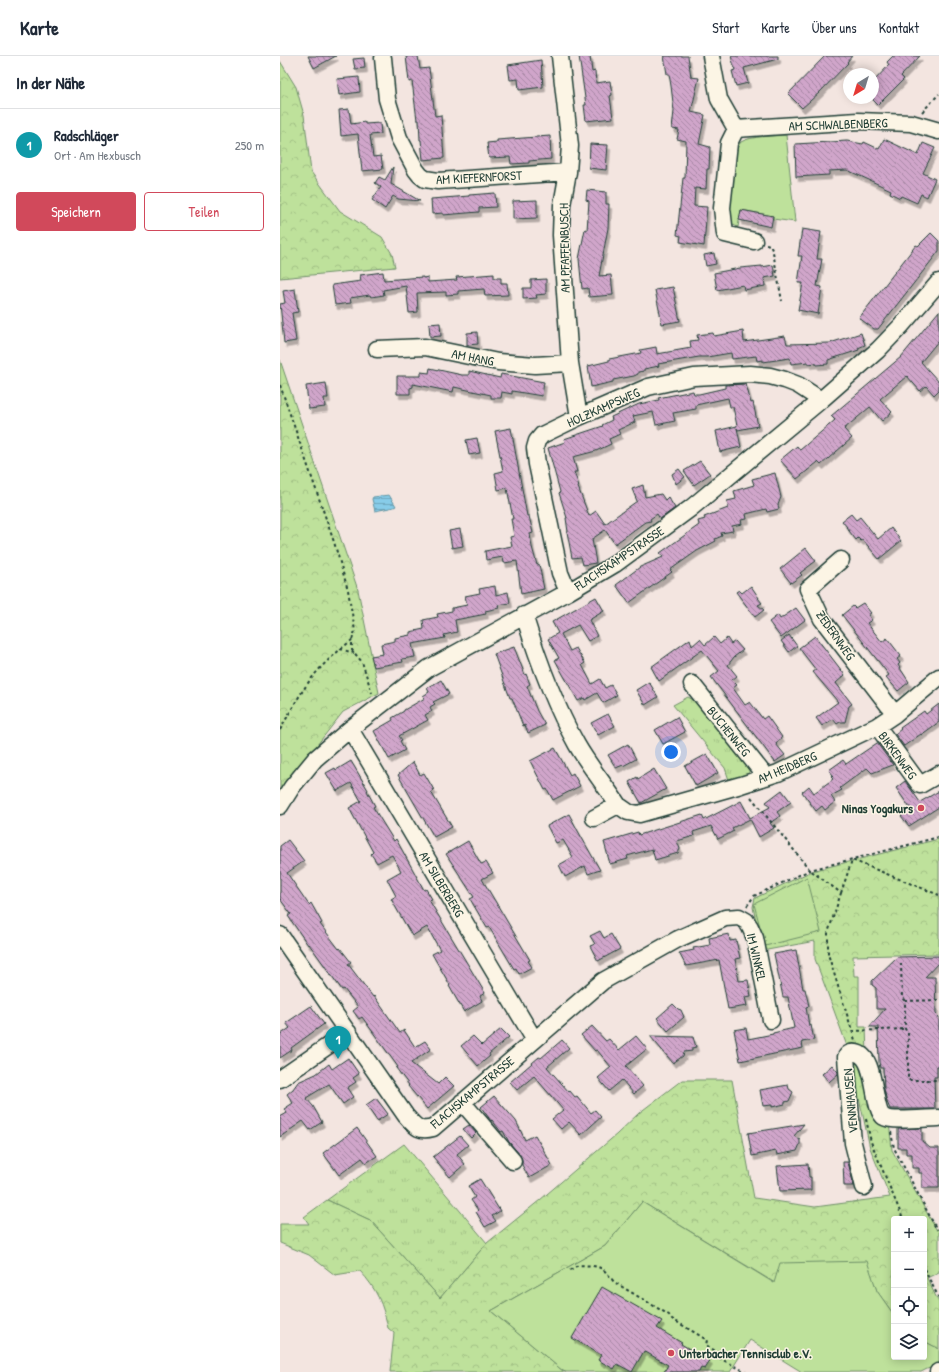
<!DOCTYPE html>
<html lang="de">
<meta charset="utf-8">
<style>
:root{--surface:#fff;--page:#f2f2f3;--text:#1f2937;--muted:#747a83;--line:#e0e1e3;--accent:#d1495b}
body{margin:0;font-family:"Patrick Hand",sans-serif;background:var(--page);color:var(--text)}
.controls{position:absolute;right:12px;bottom:12px;display:grid;overflow:hidden;border-radius:4px;box-shadow:0 2px 10px #0003}
.controls button{width:36px;height:36px;display:grid;place-items:center;padding:0;border:0;border-bottom:1px solid var(--line);background:var(--surface);color:var(--text);font:20px sans-serif}
.compass{position:absolute;left:563px;top:12px;width:36px;height:36px;border-radius:50%;background:var(--surface);box-shadow:0 2px 10px #0003;rotate:218deg}
.you{position:absolute;left:391px;top:696px;width:14px;height:14px;margin:-10px;border:3px solid #fff;border-radius:50%;background:#1a73e8;box-shadow:0 0 0 6px #1a73e833}
.badge{display:grid;place-items:center;width:26px;height:26px;border-radius:50%;background:var(--accent);color:#fff;font-size:13px;font-weight:700}
.pin{position:absolute;translate:-50% -33px;filter:drop-shadow(0 1px 2px #0008)}
.pin::after{content:'';position:absolute;top:21px;width:14px;height:12px;background:inherit;clip-path:polygon(0 0,100% 0,50% 100%)}
.list{margin:0;padding:0;list-style:none}
h2{display:flex;justify-content:space-between;align-items:center;height:52px;margin:0;padding:0 16px;font-size:17px}
h2 small{font-size:13px;font-weight:400;color:var(--muted)}
.list li{display:grid;grid-template-columns:26px 1fr auto;gap:12px;align-items:center;box-sizing:border-box;height:72px;padding:0 16px;border-top:1px solid var(--line)}
.list b{display:block;font-size:15px;white-space:nowrap}
.list p{margin:0;font-size:13px;white-space:nowrap;color:var(--muted)}
.list em{font-size:13px;font-style:normal;color:var(--muted)}
.actions{display:flex;gap:8px;padding:12px 16px}
.actions a{flex:1;padding:9px 0;border:1px solid var(--accent);border-radius:4px;text-align:center;font-size:14px;color:var(--accent)}
.actions .main{background:var(--accent);color:#fff}
.icon{flex:none;width:22px;height:22px;fill:none;stroke:currentColor;stroke-width:2;stroke-linecap:round;stroke-linejoin:round}
.map{position:relative;flex:none;width:659px;height:1316px;overflow:hidden}
header{display:flex;align-items:center;gap:24px;box-sizing:border-box;height:56px;padding:0 20px;background:var(--surface);border-bottom:1px solid var(--line)}
header strong{font-size:19px}
nav{display:flex;gap:22px;margin-inline-start:auto;font-size:14px}
main{display:flex}
aside{flex:1;background:var(--surface)}
.map>svg:first-child{display:block}
.grass{fill:url(#grass-tufts);stroke:#6e8f68}
.forest{fill:url(#forest-crowns);stroke:#6e8f68}
.park{fill:#bee19b;stroke:#6e8f68}
.water{fill:url(#water-rules);stroke:#5d93a1}
.building{fill:url(#building-back-hatch);stroke:#1f3d34;filter:url(#shadow)}
.lines{fill:none;stroke-linecap:round;stroke-linejoin:round}
.minor-casing{stroke:#1f3d34;stroke-width:19}
.path{stroke:#1f3d34;stroke-width:2;stroke-dasharray:3 3;stroke-linecap:butt}
.minor{stroke:#fcf5e5;stroke-width:16}
.poi-dot{fill:#d1495b;stroke:#fcf5e5;stroke-width:1.5}
.labels{text-anchor:middle;stroke-width:3;stroke-linejoin:round;paint-order:stroke}
.street-label{font-size:13px;fill:#1f3d34;stroke:#fcf5e5}
.poi-label{font-size:13px;font-weight:bold;fill:#1f3d34;stroke:#fcf5e5;text-anchor:end}
</style>
<header>
<strong>Karte</strong>
<nav><a>Start</a><a>Karte</a><a>Über uns</a><a>Kontakt</a></nav>
</header>
<main>
<aside>
<h2>In der Nähe<small></small></h2>
<ul class="list">
<li><span class="badge" style="background:#0f9aa8">1</span><div><b>Radschläger</b><p>Ort · Am Hexbusch</p></div><em>250 m</em></li>
</ul>
<div class="actions"><a class="main">Speichern</a><a>Teilen</a></div>
</aside>
<div class="map">
<svg width="659" height="1316" viewBox="0 0 659 1316">
<defs>
<pattern id="grass-tufts" width="24" height="20" patternUnits="userSpaceOnUse"><rect width="24" height="20" fill="#bee19b"/><path d="M3 7l-1-3M5 7V3M7 7l1-3M15 17l-1-3M17 17v-4M19 17l1-3" fill="none" stroke="#a3c286"/></pattern>
<pattern id="forest-crowns" width="20" height="18" patternUnits="userSpaceOnUse"><rect width="20" height="18" fill="#bee19b"/><path d="M2 6a3 3 0 1 1 6 0M12 15a3 3 0 1 1 6 0" fill="none" stroke="#a3c286"/></pattern>
<pattern id="water-rules" width="6" height="5" patternUnits="userSpaceOnUse"><rect width="6" height="5" fill="#87cce9"/><path d="M0 2.5h6" fill="none" stroke="#6ea7be"/></pattern>
<pattern id="building-back-hatch" width="6" height="6" patternUnits="userSpaceOnUse"><rect width="6" height="6" fill="#d0a5ca"/><path d="M-1 5l2 2M0 0l6 6M5-1l2 2" fill="none" stroke="#a888a5"/></pattern>
<filter id="shadow"><feDropShadow dx="2.5" dy="4.5" stdDeviation="0" flood-color="#0004"/></filter>
</defs>
<rect width="100%" height="100%" fill="#f3e5e0"/>
<filter id="ink" filterUnits="userSpaceOnUse"><feTurbulence type="fractalNoise" baseFrequency=".025" numOctaves="2"/><feDisplacementMap in="SourceGraphic" scale="8" xChannelSelector="R" yChannelSelector="G"/><feConvolveMatrix kernelMatrix="1 2 1 2 8 2 1 2 1" color-interpolation-filters="sRGB"/></filter>
<g filter="url(#ink)">
<!-- grass -->
<path class="grass" d="M408 641 424 650 471 709 468 719 449 724 445 712 393 649Z
M124 1088 207 1187 160 1242 90 1164 47 1144Z"/>
<!-- forest -->
<path class="forest" d="M0 5 16 31 24 59 31 116 60 155 102 181 112 198 115 211 0 222Z
M0 304 78 534 99 637 63 656 0 736Z
M659 783V898L573 900 574 920H579V971H586L587 999 567 990 535 903V885L482 895 473 851 475 842 532 815Z
M570 1000 579 1001 609 1066 612 1094 656 1173H659V1216L647 1222 659 1247V1293L644 1285V1163H614V1259L597 1235 586 1205 495 1227 362 1146 325 1190 211 1255 283 1315 286 1316H110L114 1277 108 1272C103 1249 97 1233 80 1215L55 1219 29 1199 0 1187V1168H29L24 1161 47 1144 90 1164 160 1242 207 1187 260 1144 337 1078 359 1057 402 1024H452L474 1142 535 1151 610 1141 590 1092Z"/>
<!-- park -->
<path class="park" d="M506 79 515 166 493 163V160L461 154 458 171 453 169C446 158 454 113 455 98 457 93 458 89 461 86 470 80 495 80 506 79Z
M527 821 541 876 485 890 474 848Z
M362 1146 494 1227 500 1207 587 1205 597 1235 614 1259V1301H644V1285L659 1293V1310L647 1313 641 1316H522L470 1284 450 1316H286L283 1315 211 1255 325 1190Z"/>
<!-- water -->
<path class="water" d="M109 439 116 450 114 451 95 455 92 443 93 441Z"/>
<!-- building -->
<path class="building" d="M28 0H56L34 12Z
M126 0H138L140 13 149 12 155 60 161 59 164 102 143 104 141 84H140L139 64H137L132 25 129 26Z
M299 0H310L312 16 315 15 316 27 330 25 332 39 330 40 333 62 306 65 304 49H306Z
M384 0H408L411 21 419 22 411 56 425 59 419 88 430 91 429 113H427L426 133 415 132 414 150 427 151 424 190 400 186 401 180 397 179 403 122H405L406 85 397 83 399 74 392 73 394 55 391 30 389 18H387Z
M451 0H498V3L464 12 468 27 456 30 452 15 455 14Z
M545 0H572L567 6 568 7 539 37 522 52 508 38Z
M613 0H640L621 20 624 23 598 49 593 44V26L609 9 607 6Z
M84 2 85 12 75 13 73 3Z
M261 4 263 31 239 34 238 23 230 24 228 9Z
M79 21 80 36 59 39 57 23Z
M69 53 71 68 85 66V68L100 67 101 78 90 79 93 101 101 100 103 113 82 115 78 78 61 80 59 54Z
M270 80 271 103 249 105V107L231 108 230 101 209 102 207 87 217 86V84Z
M604 83 638 99 643 87 655 92 643 117 655 123 647 141 641 138 637 147 621 140 620 142 610 137 611 134 567 114 549 115V119L516 121 515 88 567 85 583 88 584 86 599 93Z
M310 88 328 89 326 114 309 112Z
M113 111 111 128 140 145 118 143 113 140 105 153 92 144 101 131 95 127 99 121 105 124Z
M307 134 326 136V148H329L328 172 319 220 331 219 333 239 309 241 308 232 302 233 299 203 305 173 307 174 309 145 306 144Z
M215 137 216 151 199 152V156L163 159V157L152 158 151 143 189 140V139Z
M257 144V162L233 163V145Z
M461 154 493 160 491 171 459 164Z
M522 173 541 176 537 203H542L537 230 542 231 538 258 518 254 523 227H518L522 200H518Z
M651 177 659 185V195L598 273H594L579 262 636 189 638 190Z
M434 197 436 208 426 210 424 199Z
M493 209 495 220 484 222 485 230 464 234 463 229 437 234 434 217 460 212 482 210V211Z
M103 216 104 224 143 221V222L148 221V226L177 224 176 221 214 218V222H221V227H227L228 239 205 240 204 233 178 235V238L166 239V236L137 237 138 256 129 257 126 230 103 234 104 239 91 241 90 239 70 242 71 247 55 249 52 229 81 225 80 219Z
M266 223V238L256 239 257 242 243 243V232H251V224Z
M393 231 400 265 382 268 375 234Z
M15 233 18 256 12 257 16 285 4 287 0 248 5 247 3 235Z
M659 255V284L641 306 659 326V334L654 339 646 330 640 335 627 320 600 343 612 356 602 365 590 351 564 373 572 382 541 409 538 406 517 423 500 404 517 390 520 394 555 364 551 360 621 301Z
M160 267 161 280 150 281 149 268Z
M463 275 464 286 505 280 507 288 550 287 581 277 585 289 578 292 579 294 548 304V308L536 309V307L528 308V306L511 308 510 302 483 306V304L477 305 476 300 452 303 451 297 427 301H419L378 308 379 310 364 313V315L358 316V318L354 320 333 324V326L311 331 308 310 329 305V303L361 297 360 294 376 291 377 298 411 292 410 285 418 284 417 279 433 277 434 280Z
M197 276 198 288 187 289V277Z
M150 312 182 319H189V315L220 322 221 318 264 326 262 340 232 335V338L222 336 221 342H211V339L174 331 173 336 133 328V331L130 332V338H117V320H141V316L149 317Z
M46 327 48 342H44L45 351 29 353 26 330Z
M466 328 471 347 473 346 478 370 458 374 457 372 461 391 440 396 436 375 457 370 453 351H450L448 342 416 349V353L393 357 395 365 376 369 373 356 353 360 355 366 338 374 340 378 329 383 331 388 316 395 293 401 297 416H294L299 430 298 431 309 460 316 455 325 468 357 445 352 433 363 429 365 441 381 438 385 444 388 441 395 452 380 463 377 458 370 463 371 465 365 466 335 488 325 474 312 483 316 507 303 509 301 501 292 502 287 476H288L286 462H287L279 437 280 436 268 392 285 386 284 383 323 370 322 369 332 364 331 361 359 348 379 344 378 342 413 335 414 338H419L445 332V329Z
M231 372 247 460H249L253 477 250 478 252 491 257 509 259 508 264 533 241 538 237 505 224 507 223 501 206 504 205 495 232 490 230 481 234 480 231 463H233L227 432 218 434 215 417 223 415 215 375Z
M197 382 200 397 189 399 186 384Z
M420 405 430 418 414 429 404 415Z
M399 413 405 421 396 428 392 418Z
M495 417 501 441 498 449 499 453 487 456 486 453 466 458 467 463 461 464 462 468 452 470 453 475 441 477 442 480 435 483 436 485 417 495 390 514 392 516 349 547 336 529 360 511 383 501 380 497 419 469 418 465 425 463 424 461 448 452 447 445 456 443 454 435 474 429 472 423Z
M571 458 576 464 580 461 598 483 611 472 621 485 599 503 583 484 581 485 578 482 576 484 566 471H567L562 465Z
M180 473 183 490 172 492 169 475Z
M526 492 536 505 520 517 522 519 511 527 500 513Z
M215 530 216 539 228 536 230 547 218 549 219 552 205 555 206 558 175 564 177 576 164 579 165 582 132 588 135 601 122 603 123 606 94 611 91 600 103 598 101 588 115 585V582L130 579V576L144 573 143 564 158 561 157 558 172 555V552L187 549 185 540 200 537 199 533Z
M471 530 479 542H478L482 547 478 549 484 554 475 561 456 536 459 534 462 537Z
M316 541 324 555 309 564 317 580 308 585 298 569 281 578 290 595 296 592 305 607 302 609 312 628 320 623 325 632 331 629 337 639 323 647 317 637 305 644 304 642 298 645 275 604 279 602 268 583 278 577 272 566Z
M583 547 591 557 588 559 592 564 587 567 602 586 607 582 621 600 617 603 620 607 618 609 629 626 618 635 606 621 609 619 562 559 573 550 575 552Z
M516 552 525 564 501 582 489 566 498 559 500 563Z
M509 579 517 590 509 596 501 585Z
M535 580 565 619 556 627 572 648 569 650 565 666H560L557 668 553 663 542 670 536 662 558 646 533 616 536 614 519 592Z
M434 581 440 588 447 582 451 588 455 585 463 594 454 601 448 609 457 620 452 624 457 629 453 632 465 649 470 646 483 663 487 660 502 681 496 688 505 699 495 706 431 621 439 615 422 594 379 625 371 611 410 583 412 590 420 583 425 589Z
M234 591 245 619 246 618 250 628 247 630 257 655 265 669 248 677 245 669 243 670 232 642H230L214 598Z
M161 624 169 638 153 646 155 648 150 651 152 655 145 659 148 664 119 680 122 684 120 685 125 694 109 703 94 675 113 664 112 662 124 655V654L145 642 143 640 149 636 147 632Z
M369 626 378 641 365 649 356 634Z
M659 648V666L641 679V678L624 690 615 678 621 673 620 672 644 655 646 658Z
M328 658 335 670 318 679 311 667Z
M397 661 405 676 383 688 375 674Z
M597 687 613 709 592 717 587 712 560 732 562 734 551 740 555 746 545 754 542 750 536 755 522 736 529 730 534 737 553 723 551 721 553 719 549 714 563 704 566 708Z
M348 688 356 703 343 710V709L336 712 328 699Z
M275 692 290 719 293 717 300 730 273 744 267 733 265 734 250 705Z
M427 698 438 717 416 730 405 710Z
M71 705 88 734 87 735 95 750 93 751 114 785 116 783 144 834 146 833 152 843 149 844 205 937 200 940 202 945 184 956 169 930 170 929 152 898 160 894 147 871 132 880 111 843 116 840 107 823 121 815 112 799 97 807 91 798 93 796 69 752 81 745 71 727 57 735 46 717 55 712 56 714Z
M133 706 140 719 144 717 154 734 151 736 172 771 154 781 118 719Z
M374 713 386 733 361 747 349 726 357 721 358 723Z
M625 725 640 746 659 735V751L629 770 621 760 630 752 616 732Z
M502 734 511 746 497 756 500 760 490 767 494 772 479 781 470 763 452 772 454 775 438 783 431 770 413 776 414 780 397 785 400 793 398 797 375 804 372 793 347 800 348 803 330 808 324 786 358 776 359 779 422 759 424 764 461 745 470 762 490 751 486 746Z
M289 758 298 775 320 814 308 818 305 810 285 821 279 809 293 801 283 784 276 787 267 770Z
M8 784 24 805 7 817 29 849 31 847 42 867 40 868 59 893 60 892 71 906 68 908 93 941 94 940 120 977 124 974 135 991 145 985 151 993 131 1007 158 1028 165 1021 174 1030 147 1053 128 1030 129 1029 116 1012 118 1011 82 961 79 963 73 955 78 951 64 933 62 934 29 888 28 889 8 860 11 858 0 843V790Z
M188 785 201 808 206 806 213 817 202 823 250 904 248 905 252 911 239 918 236 912 234 913 209 871 207 872 190 843 194 841 166 798Z
M320 875 324 882 331 878 340 893 318 905 310 890 315 888 310 880Z
M449 878 450 885 456 884 460 902 455 903 459 925 468 924 471 940 465 941 467 950 448 953 439 904 406 910 399 897 414 894 413 892 430 889 429 882Z
M516 894 523 933H525L529 950 526 951 529 970 531 969 534 984 522 986 523 992 460 1005 454 974 466 972 468 983 493 978V977L514 972 508 941H503L494 898Z
M659 900V906L645 921H655L656 958 659 961V1010H657V1021H654L655 1053H610L607 1046 604 1033 603 1012H600L599 1006 598 971H589L605 953H596V932L592 929V925L617 901Z
M393 948 398 953 401 954 404 961 388 975 377 962Z
M31 950 44 968 11 992 12 994 0 1002V977L1 978 10 972 6 967Z
M312 970 326 985 329 983 339 994 356 980 367 993 346 1010 363 1030 354 1038 342 1024 329 1035 318 1022 331 1011 317 994 315 995 301 979Z
M221 973 229 981 209 998 210 1000 198 1010 181 990 193 980 202 989Z
M370 980 413 981 416 991 412 992V995L404 996 403 1000 393 1007Z
M282 984 289 992 267 1011 289 1036 290 1035 295 1041 297 1040 311 1057 315 1054 321 1061 301 1079 289 1066 281 1073 272 1063 283 1054 254 1020 237 1034 230 1026 259 1001 261 1002Z
M68 1002 79 1018 73 1022 76 1026 67 1032 73 1041 63 1048 49 1028 26 1042 33 1050 42 1066 30 1074 23 1065 0 1081V1061L7 1057 4 1053 13 1047 7 1038 13 1033 18 1026 36 1018 49 1008 52 1013Z
M552 1009 558 1016V1018L549 1026 542 1018Z
M508 1029 509 1033 513 1036 509 1045 505 1046V1048L492 1051V1049L483 1050 480 1034Z
M214 1040 236 1065 245 1084 255 1079 272 1109 249 1122 242 1109V1104L240 1099 229 1086 223 1075 221 1076 212 1064 211 1065 201 1051Z
M96 1042 108 1058 97 1065 86 1049Z
M524 1068 514 1080 520 1084V1088L517 1095 497 1099 496 1095 472 1100 468 1077Z
M189 1069 196 1077 191 1082 183 1073Z
M77 1072 97 1100 86 1107 82 1102 59 1119 43 1097Z
M642 1072V1085L650 1092H659V1132H642V1117H639V1112H632V1098H626V1092H618V1073Z
M180 1080 188 1089 177 1098 185 1108 170 1121 153 1101Z
M563 1106H568L574 1130H564Z
M528 1108 529 1121H531V1134L500 1135 497 1110Z
M200 1123 220 1155 212 1160 216 1165 205 1171 196 1156 198 1154 191 1144 195 1141 188 1130Z
M322 1231 382 1265 377 1272 402 1287 401 1288 430 1305 425 1313 421 1312 419 1316H384L388 1309 364 1295 352 1316 337 1308 334 1313 318 1304 321 1299 292 1282Z"/>
<g class="lines">
<!-- minor casing -->
<g class="minor-casing">
<path id="minor" d="M280 0 290 90 288 116 282 149 281 179 290 307 299 361
M431 0 439 43 456 73 578 65 631 67 659 75
M103 2 107 43 119 82 136 114 140 119 145 123 158 125 288 116
M456 73 449 87 442 152 445 178 474 185
M97 293 145 291 218 306 255 309 290 307
M561 504 528 533 542 563 615 658
M288 536 280 517 257 408 255 392 257 385 262 379 299 361 368 331 414 321 470 318 490 320 505 324 518 329 541 344
M244 559C258 604 274 648 297 689 309 710 325 729 338 749L348 756 359 758 461 729 498 717 597 670 615 658 659 621
M412 628 486 721
M597 670 640 729 659 718
M70 673 254 983
M0 750 12 731 35 703 70 673 149 612 288 536 335 508 411 452 541 344 598 294 621 270 659 226
M314 762 338 749
M0 879 126 1060C135 1070 138 1076 153 1072L323 925 398 883 445 862 459 861 466 865 470 871 475 882 491 964
M0 1023 68 976
M182 1046 233 1105
M584 1131 573 1087 566 1001C568 997 572 996 576 997 597 1000 592 1054 604 1061 611 1066 648 1062 659 1062
M658 1316H659"/>
</g>
<!-- path -->
<path class="path" d="M642 56 659 38
M486 188 490 189 493 196 502 245
M0 329 54 486 68 534 75 575 72 584V594L82 606 92 637
M60 593 74 597
M0 674C8 660 15 646 24 633 36 614 54 598 72 584
M471 741 530 814 561 837 548 877V898L575 984
M561 837 572 804 659 839
M467 850 474 840 530 814 659 781
M621 907 622 942 625 945V973L628 977V1024H659
M625 945 659 944
M572 975 625 973
M586 1063 591 1086 623 1163
M611 1076 614 1092 657 1174
M644 1213 659 1242
M290 1214 298 1209C318 1210 322 1209 334 1226L389 1259 392 1263 427 1284 426 1289 440 1298 441 1303 466 1316"/>
<!-- minor -->
<use href="#minor" class="minor"/>
</g>
</g>
<!-- markers -->
<g class="poi-dot">
<circle cx="641" cy="752" r="4"/>
<circle cx="391" cy="1297" r="4"/>
</g>
<g class="labels">
<!-- street labels -->
<g class="street-label">
<text transform="translate(558 68) rotate(-2)" y="5">AM SCHWALBENBERG</text>
<text transform="translate(199 121) rotate(-3)" y="5">AM KIEFERNFORST</text>
<text transform="translate(284 192) rotate(-91)" y="5">AM PFAFFENBUSCH</text>
<text transform="translate(193 301) rotate(11)" y="5">AM HANG</text>
<text transform="translate(323 351) rotate(-24)" y="5">HOLZKAMPSWEG</text>
<text transform="translate(339 502) rotate(-34)" y="5">FLACHSKAMPSTRASSE</text>
<text transform="translate(556 579) rotate(55)" y="5">ZEDERNWEG</text>
<text transform="translate(449 675) rotate(51)" y="5">BUCHENWEG</text>
<text transform="translate(618 699) rotate(54)" y="5">BIRKENWEG</text>
<text transform="translate(507 711) rotate(-23)" y="5">AM HEIDBERG</text>
<text transform="translate(162 828) rotate(59)" y="5">AM SILBERBERG</text>
<text transform="translate(477 901) rotate(77)" y="5">IM WINKEL</text>
<text transform="translate(192 1036) rotate(-40)" y="5">FLACHSKAMPSTRASSE</text>
<text transform="translate(570 1045) rotate(-95)" y="5">VENNHAUSEN</text>
</g>
<!-- poi labels -->
<g class="poi-label">
<text x="633" y="757">Ninas Yogakurs</text>
<text x="399" y="1302" text-anchor="start">Unterbacher Tennisclub e.V.</text>
</g>
</g>
</svg>
<div class="controls">
<button>+</button>
<button>−</button>
<button><svg class="icon" aria-label="locate" viewBox="0 0 24 24"><circle cx="12" cy="12" r="6"/><path d="M12 2v4M12 18v4M2 12h4M18 12h4"/></svg></button>
<button><svg class="icon" aria-label="layers" viewBox="0 0 24 24"><path d="M12 4l9 5-9 5-9-5zM3 14l9 5 9-5"/></svg></button>
</div>
<svg class="compass" viewBox="-18 -18 36 36"><path d="M0-13l5 13h-10z" fill="#e53935"/><path d="M0 13l5-13h-10z" fill="#747a83"/></svg>
<div class="you"></div>
<div class="pin badge" style="left:58px;top:1003px;background:#0f9aa8">1</div>
</div>
</main>
